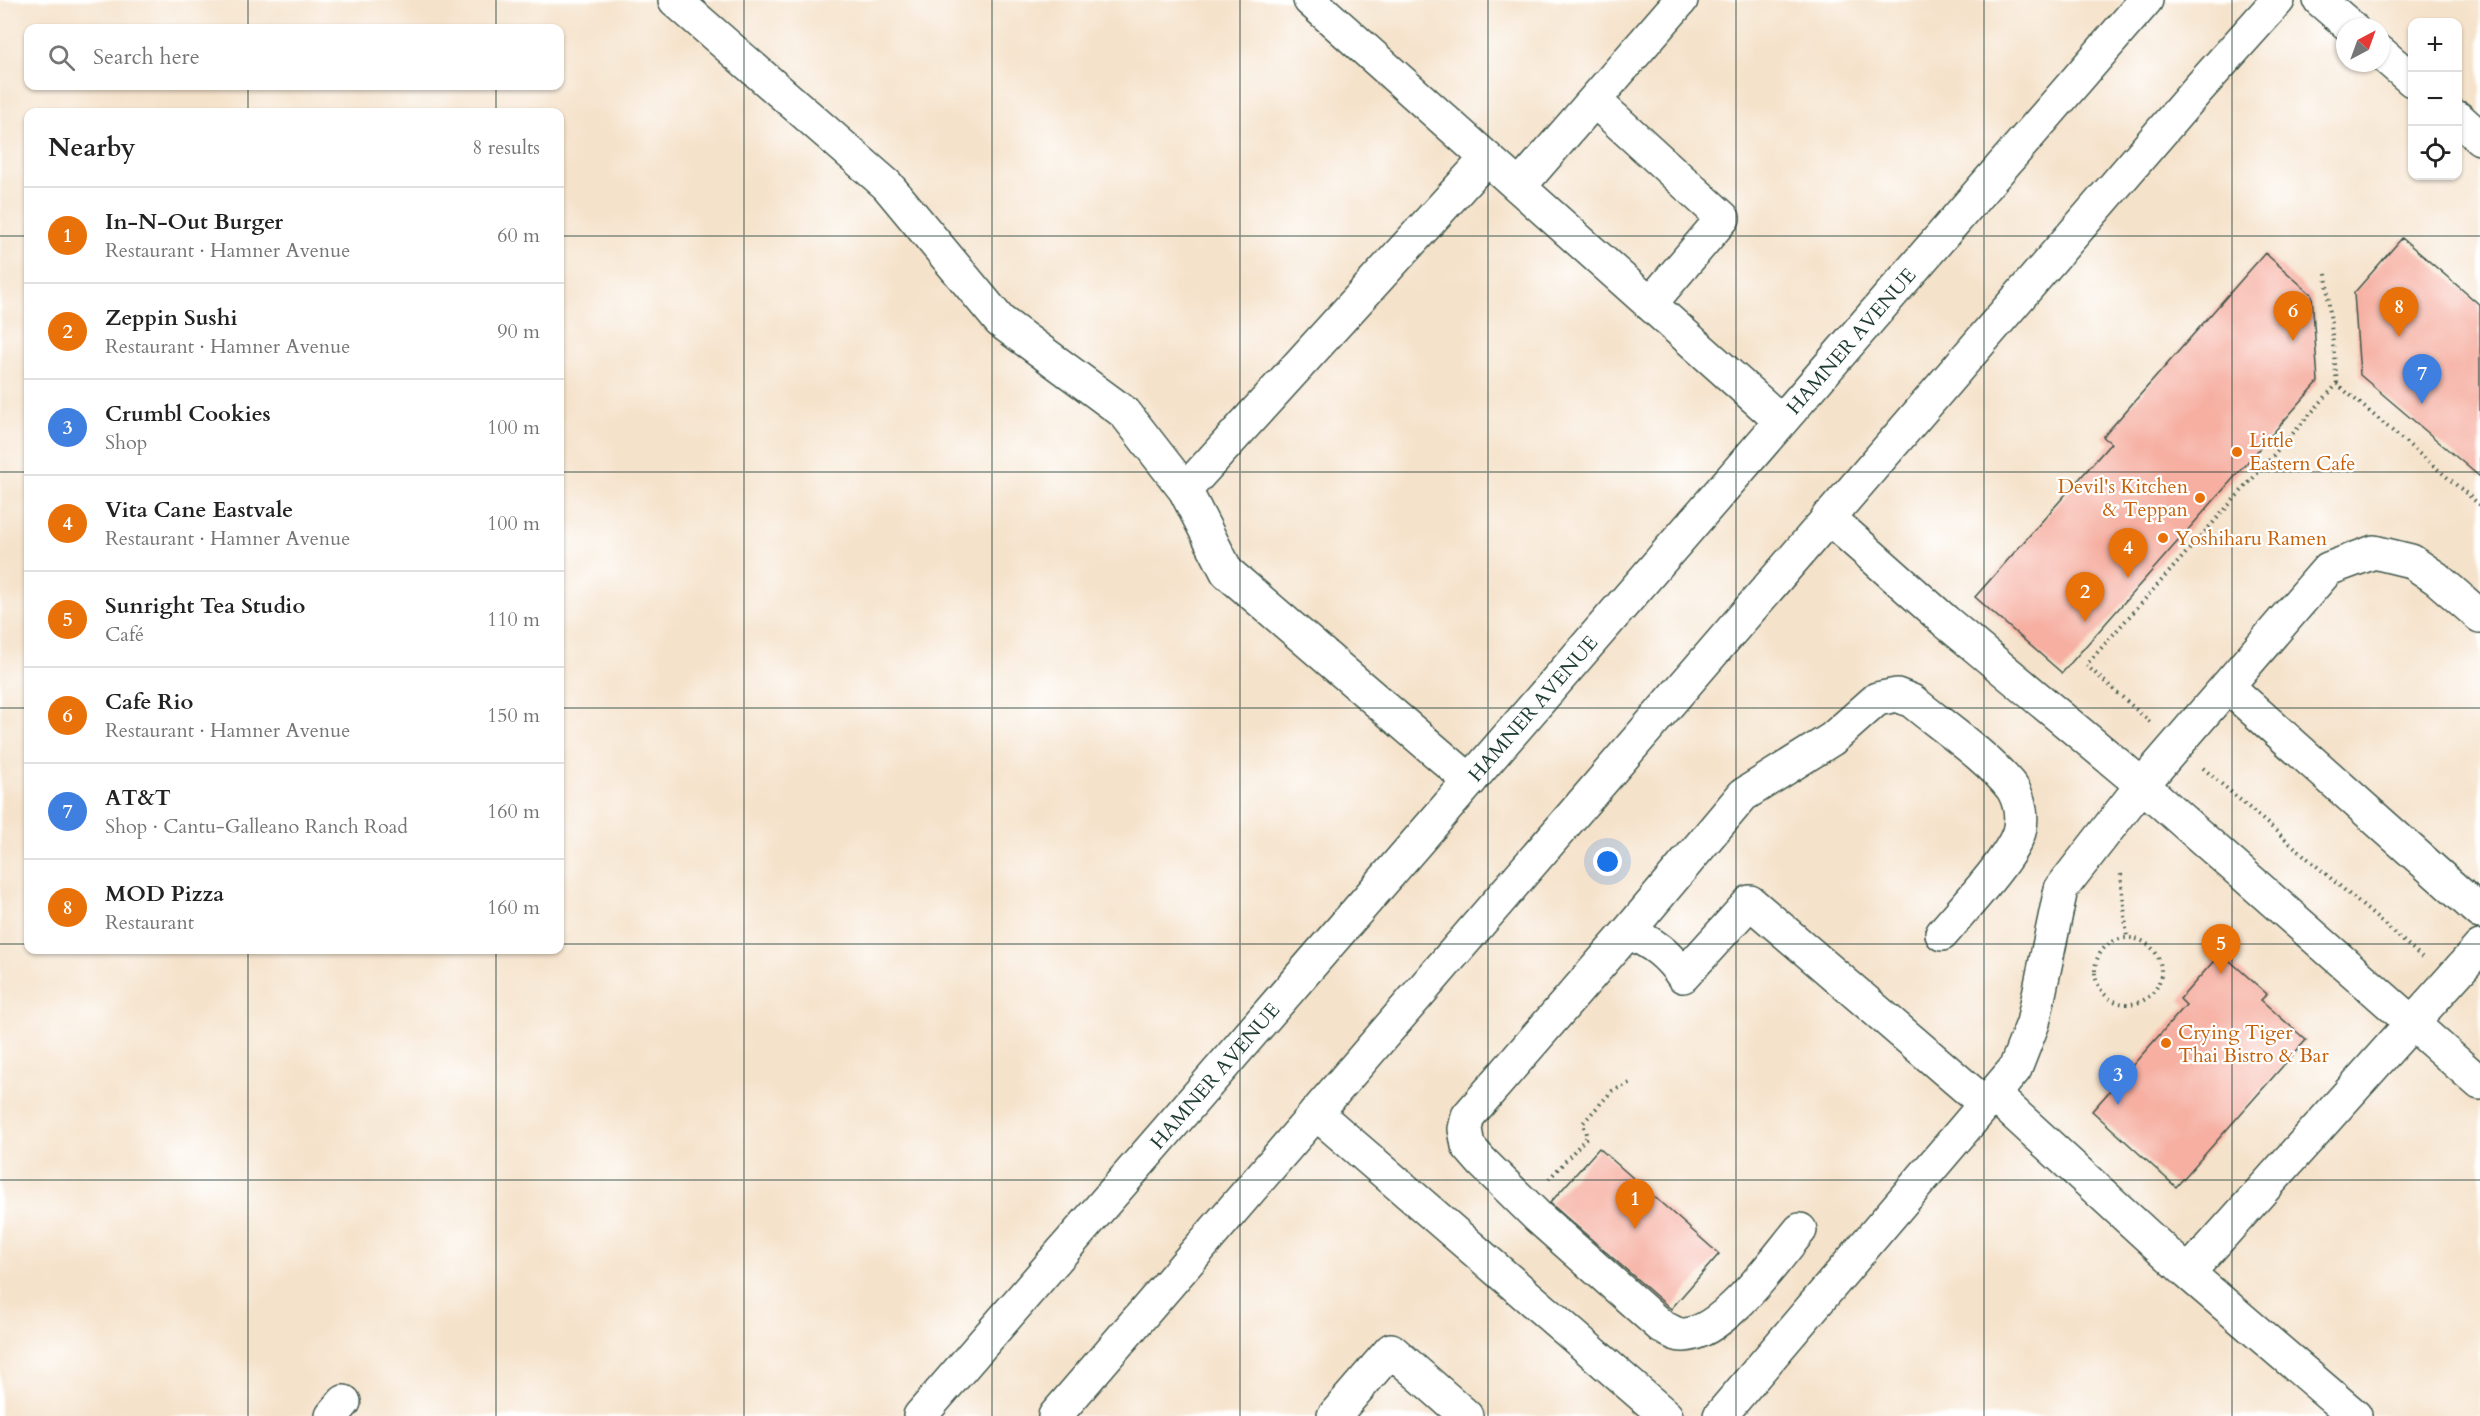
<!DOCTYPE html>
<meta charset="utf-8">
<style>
:root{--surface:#fff;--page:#f2f2f2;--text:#222;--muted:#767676;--line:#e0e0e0;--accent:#c8321e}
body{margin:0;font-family:Cardo,serif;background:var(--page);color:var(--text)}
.controls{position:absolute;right:18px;top:18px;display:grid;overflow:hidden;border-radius:12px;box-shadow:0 2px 4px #0004}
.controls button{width:54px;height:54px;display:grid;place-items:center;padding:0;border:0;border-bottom:2px solid var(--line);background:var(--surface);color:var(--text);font:30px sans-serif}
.compass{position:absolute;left:2336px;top:18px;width:54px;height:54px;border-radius:50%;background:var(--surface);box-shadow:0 2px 4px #0004;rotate:41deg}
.you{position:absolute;left:1608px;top:862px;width:21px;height:21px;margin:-15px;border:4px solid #fff;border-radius:50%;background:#1a73e8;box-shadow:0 0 0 9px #1a73e833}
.badge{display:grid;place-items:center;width:39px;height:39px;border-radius:50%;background:var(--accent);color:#fff;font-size:20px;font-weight:700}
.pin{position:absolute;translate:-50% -50px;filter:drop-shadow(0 2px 3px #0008)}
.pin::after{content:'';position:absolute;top:32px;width:21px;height:18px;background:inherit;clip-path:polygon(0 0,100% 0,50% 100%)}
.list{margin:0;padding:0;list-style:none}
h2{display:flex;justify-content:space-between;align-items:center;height:78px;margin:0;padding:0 24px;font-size:26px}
h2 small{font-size:20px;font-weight:400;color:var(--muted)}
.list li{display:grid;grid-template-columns:39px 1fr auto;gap:18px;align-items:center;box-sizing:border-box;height:96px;padding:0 24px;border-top:2px solid var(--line)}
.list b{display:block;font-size:22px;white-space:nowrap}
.list p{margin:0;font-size:20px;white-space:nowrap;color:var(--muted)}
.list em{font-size:20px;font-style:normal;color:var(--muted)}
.icon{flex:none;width:33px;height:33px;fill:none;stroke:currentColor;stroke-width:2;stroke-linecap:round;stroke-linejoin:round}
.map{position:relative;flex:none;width:2480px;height:1416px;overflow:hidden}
.search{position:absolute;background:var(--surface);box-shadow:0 2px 4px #0004;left:24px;top:24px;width:540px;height:66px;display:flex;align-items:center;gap:15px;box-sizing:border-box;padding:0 21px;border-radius:12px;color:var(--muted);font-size:22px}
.panel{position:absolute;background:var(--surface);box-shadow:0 2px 4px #0004;left:24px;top:108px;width:540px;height:846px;border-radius:12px}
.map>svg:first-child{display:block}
.building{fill:#f6afa1}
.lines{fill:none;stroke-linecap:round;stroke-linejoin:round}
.minor-casing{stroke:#3f564a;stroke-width:36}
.major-casing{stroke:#3f564a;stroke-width:36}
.path{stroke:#3f564a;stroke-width:4;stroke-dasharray:1.5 4.5;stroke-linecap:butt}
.minor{stroke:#fff;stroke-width:33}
.major{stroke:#fff;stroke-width:33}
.grid{fill:none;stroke:#1f3d34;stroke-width:1.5;stroke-opacity:0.55}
.food-dot{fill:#e8710a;stroke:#fff;stroke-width:2}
.labels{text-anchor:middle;stroke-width:4.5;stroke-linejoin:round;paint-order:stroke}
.street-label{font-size:20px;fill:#1f3d34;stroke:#fff}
.food-label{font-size:20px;fill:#c56008;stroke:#fff;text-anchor:start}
</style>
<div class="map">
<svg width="2480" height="1416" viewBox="0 0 2480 1416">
<rect width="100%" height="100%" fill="#fff"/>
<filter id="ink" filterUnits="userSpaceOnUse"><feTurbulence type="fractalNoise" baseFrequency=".0167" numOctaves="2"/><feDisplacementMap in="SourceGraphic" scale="12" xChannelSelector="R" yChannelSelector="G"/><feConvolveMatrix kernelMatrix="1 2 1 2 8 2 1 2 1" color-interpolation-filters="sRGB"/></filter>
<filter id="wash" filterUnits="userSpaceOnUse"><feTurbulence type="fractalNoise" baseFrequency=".008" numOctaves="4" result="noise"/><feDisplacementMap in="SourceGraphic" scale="24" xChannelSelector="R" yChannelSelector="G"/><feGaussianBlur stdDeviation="1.35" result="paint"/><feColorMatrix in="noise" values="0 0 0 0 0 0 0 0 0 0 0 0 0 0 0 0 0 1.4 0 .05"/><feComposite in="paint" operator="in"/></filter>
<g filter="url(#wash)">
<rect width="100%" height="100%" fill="#f5e2ca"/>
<g id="blocks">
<!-- building -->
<path class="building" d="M2402 238 2480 305V477L2360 375 2354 293Z
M2265 253 2312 295 2318 382 2062 673 1975 597 2111 443 2103 437Z
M2221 953 2267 994 2261 1000 2306 1040 2176 1187 2092 1111 2186 1005 2180 999Z
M1599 1148 1719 1254 1671 1309 1550 1203Z"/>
</g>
</g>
<g filter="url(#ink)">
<use href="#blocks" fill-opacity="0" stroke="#3f564a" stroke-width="1.5"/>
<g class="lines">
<!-- minor casing -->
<g class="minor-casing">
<path id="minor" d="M675 0 887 185 1000 321 1125 413 1185 490 1487 158
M1310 0 1781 421
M1595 101 1723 218 1650 304
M1519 187 1681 0
M1185 490 1227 572 1470 781
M1828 517 1945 621 2142 785 2480 1083
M2227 686 2480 912
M1628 932 1743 795 1832 739 1877 699 1897 695 1912 701C1942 726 1989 758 2012 788 2020 800 2023 818 2019 832 2011 859 1961 911 1942 934
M1993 1094 2188 1273 2355 1416
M1316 1113 1666 1416
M1800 1230C1775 1260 1724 1333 1684 1335 1677 1336 1669 1330 1662 1327L1538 1217 1482 1162 1468 1146 1465 1129 1468 1116 1628 932C1653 943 1668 954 1683 976L1750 902 1984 1103
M2188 1273 2480 947
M332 1416 344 1402
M1334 1416 1391 1350 1466 1416
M1720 1416 2015 1069 2033 1023 2061 889 2142 785 2328 569 2374 552 2411 561 2436 578 2480 616"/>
</g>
<!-- major casing -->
<g class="major-casing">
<g id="major">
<path d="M2320 0 2351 27"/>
<path d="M2381 53 2412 80"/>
<path d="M2458 118 2480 138"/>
<path id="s1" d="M920 1416 2146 0"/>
<path d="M1055 1416 2199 88 2278 0"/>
</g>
</g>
<!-- path -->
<path class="path" d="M2326 274 2337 384
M2150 722 2086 665 2337 384 2480 505
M2203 768 2422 957
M2121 874 2127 938
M2095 971a33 33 0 1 1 66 0a33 33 0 1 1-66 0Z
M1549 1179 1587 1137 1583 1123 1612 1091 1630 1083"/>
<!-- minor -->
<use href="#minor" class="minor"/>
<!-- major -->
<use href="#major" class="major"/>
</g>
</g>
<!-- grid -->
<path class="grid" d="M248 0V28M496 0V28M744 0V1416M992 0V1416M1240 0V1416M1488 0V1416M1736 0V1416M1984 0V1416M2232 0V1416M248 86V112M496 86V112M0 236H28M560 236H2480M0 472H28M560 472H2480M0 708H28M560 708H2480M0 944H28M560 944H2480M248 950V1416M496 950V1416M0 1180H2480"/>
<!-- markers -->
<g class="food-dot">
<circle cx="2237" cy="452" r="6"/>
<circle cx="2200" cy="498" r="6"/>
<circle cx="2163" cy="538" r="6"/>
<circle cx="2166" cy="1043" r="6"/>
</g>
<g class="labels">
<!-- street labels -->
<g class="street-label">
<text dy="7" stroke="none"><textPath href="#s1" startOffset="1422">HAMNER AVENUE</textPath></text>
<text dy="7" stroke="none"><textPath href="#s1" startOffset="936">HAMNER AVENUE</textPath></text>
<text dy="7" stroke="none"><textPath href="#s1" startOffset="450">HAMNER AVENUE</textPath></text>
</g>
<!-- food labels -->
<g class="food-label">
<text x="2249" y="447">Little<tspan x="2249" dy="23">Eastern Cafe</tspan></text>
<text x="2188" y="493" text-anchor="end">Devil's Kitchen<tspan x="2188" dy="23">&amp; Teppan</tspan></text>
<text x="2175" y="545">Yoshiharu Ramen</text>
<text x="2178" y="1039">Crying Tiger<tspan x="2178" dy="23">Thai Bistro &amp; Bar</tspan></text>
</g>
</g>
</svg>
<div class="controls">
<button>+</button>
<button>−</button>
<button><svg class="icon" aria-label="locate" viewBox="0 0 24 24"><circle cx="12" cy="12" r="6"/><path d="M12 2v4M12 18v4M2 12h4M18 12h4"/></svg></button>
</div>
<svg class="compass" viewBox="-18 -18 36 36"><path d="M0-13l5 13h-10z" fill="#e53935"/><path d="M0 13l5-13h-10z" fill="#767676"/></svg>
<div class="you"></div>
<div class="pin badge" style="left:1635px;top:1229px;background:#e8710a">1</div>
<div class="pin badge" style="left:2085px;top:622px;background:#e8710a">2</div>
<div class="pin badge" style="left:2118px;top:1105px;background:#3f7fe0">3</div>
<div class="pin badge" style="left:2128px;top:578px;background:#e8710a">4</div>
<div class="pin badge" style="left:2221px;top:974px;background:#e8710a">5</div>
<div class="pin badge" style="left:2293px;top:341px;background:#e8710a">6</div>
<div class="pin badge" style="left:2422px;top:404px;background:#3f7fe0">7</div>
<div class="pin badge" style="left:2399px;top:337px;background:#e8710a">8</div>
<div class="search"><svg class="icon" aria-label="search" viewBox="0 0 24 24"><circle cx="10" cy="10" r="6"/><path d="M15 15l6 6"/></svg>Search here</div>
<section class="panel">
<h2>Nearby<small>8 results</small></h2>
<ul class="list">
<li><span class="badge" style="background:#e8710a">1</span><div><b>In-N-Out Burger</b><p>Restaurant · Hamner Avenue</p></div><em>60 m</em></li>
<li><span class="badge" style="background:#e8710a">2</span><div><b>Zeppin Sushi</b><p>Restaurant · Hamner Avenue</p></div><em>90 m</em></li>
<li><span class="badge" style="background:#3f7fe0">3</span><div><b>Crumbl Cookies</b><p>Shop</p></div><em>100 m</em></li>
<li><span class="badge" style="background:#e8710a">4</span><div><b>Vita Cane Eastvale</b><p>Restaurant · Hamner Avenue</p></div><em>100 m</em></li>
<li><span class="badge" style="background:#e8710a">5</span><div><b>Sunright Tea Studio</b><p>Café</p></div><em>110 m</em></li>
<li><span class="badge" style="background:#e8710a">6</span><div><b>Cafe Rio</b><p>Restaurant · Hamner Avenue</p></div><em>150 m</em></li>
<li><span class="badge" style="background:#3f7fe0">7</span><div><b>AT&amp;T</b><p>Shop · Cantu-Galleano Ranch Road</p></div><em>160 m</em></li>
<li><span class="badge" style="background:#e8710a">8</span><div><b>MOD Pizza</b><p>Restaurant</p></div><em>160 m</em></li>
</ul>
</section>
</div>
